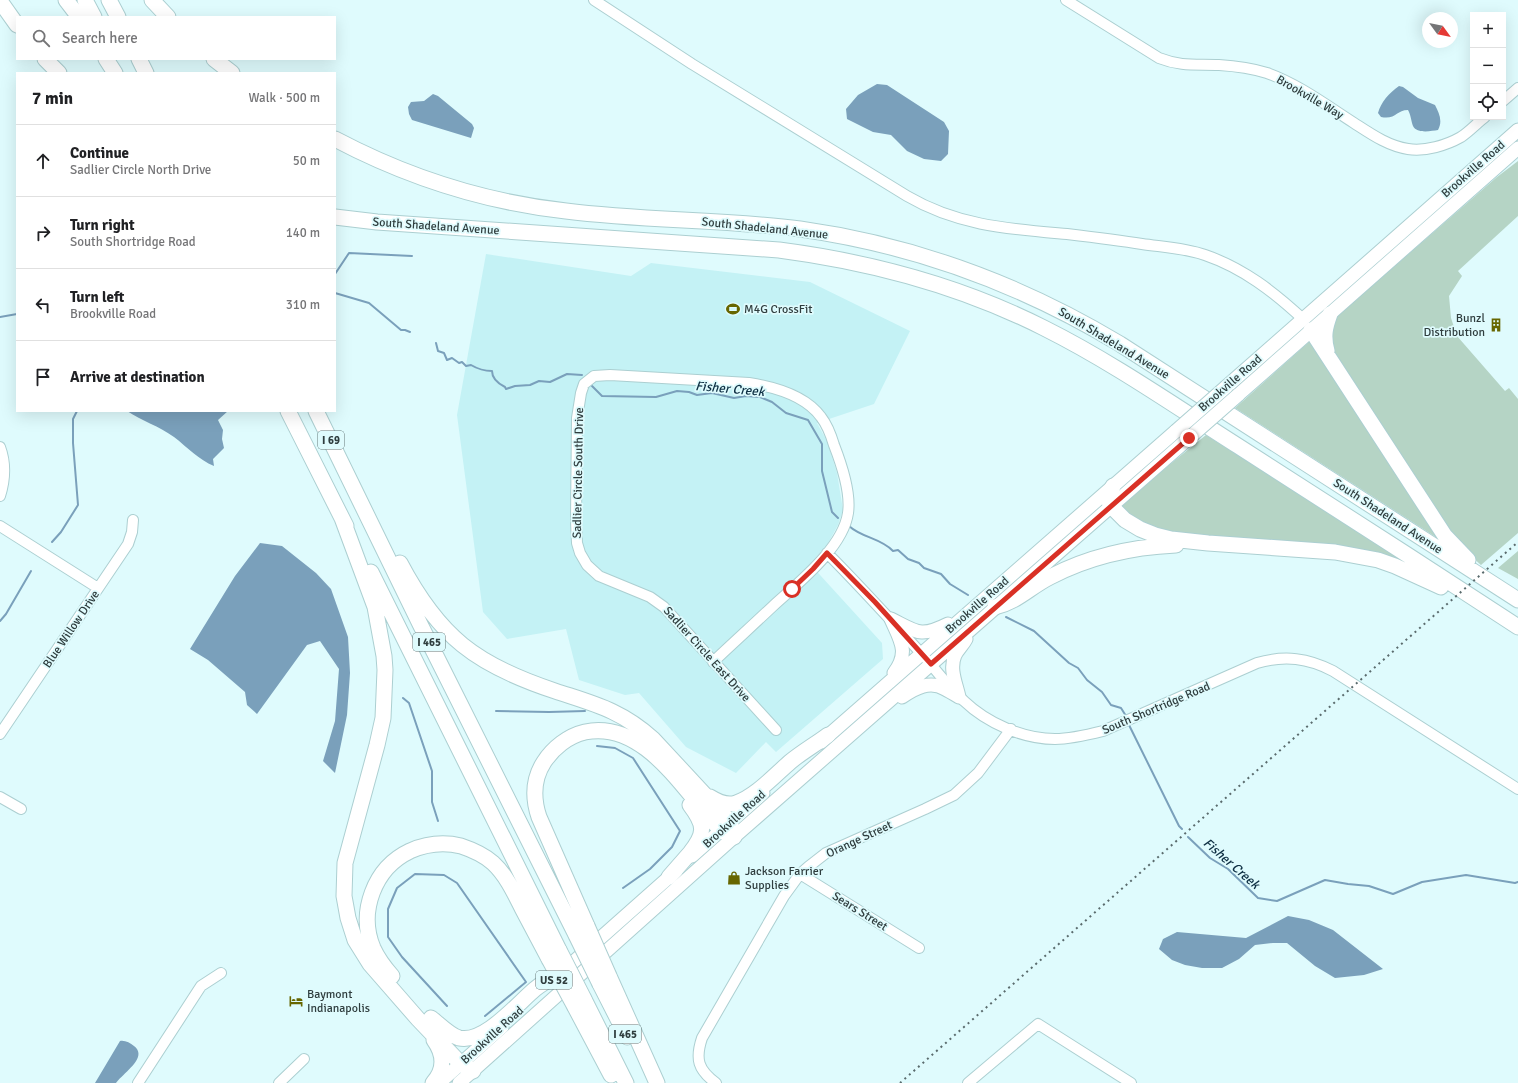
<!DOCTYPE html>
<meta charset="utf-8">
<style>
:root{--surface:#fff;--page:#f6f6f6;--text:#202124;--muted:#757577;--line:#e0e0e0}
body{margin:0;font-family:Signika,sans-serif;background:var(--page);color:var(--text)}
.controls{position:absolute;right:12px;top:12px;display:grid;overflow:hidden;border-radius:0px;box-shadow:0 4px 16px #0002}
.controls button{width:36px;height:36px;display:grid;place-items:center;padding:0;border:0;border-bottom:1px solid var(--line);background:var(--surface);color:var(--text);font:20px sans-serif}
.compass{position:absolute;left:1422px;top:12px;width:36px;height:36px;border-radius:50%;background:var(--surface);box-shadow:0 4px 16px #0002;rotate:123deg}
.stop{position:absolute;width:12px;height:12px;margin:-9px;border:3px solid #d93025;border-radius:50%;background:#fff}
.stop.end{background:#d93025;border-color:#fff;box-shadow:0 1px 4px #0008}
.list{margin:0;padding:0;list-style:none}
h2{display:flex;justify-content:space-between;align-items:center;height:52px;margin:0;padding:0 16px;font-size:17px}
h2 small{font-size:13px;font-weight:400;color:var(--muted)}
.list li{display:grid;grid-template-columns:26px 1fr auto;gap:12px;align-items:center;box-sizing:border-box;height:72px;padding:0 16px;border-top:1px solid var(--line)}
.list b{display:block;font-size:15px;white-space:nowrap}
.list p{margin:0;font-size:13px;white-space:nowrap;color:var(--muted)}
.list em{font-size:13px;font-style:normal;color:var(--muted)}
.icon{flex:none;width:22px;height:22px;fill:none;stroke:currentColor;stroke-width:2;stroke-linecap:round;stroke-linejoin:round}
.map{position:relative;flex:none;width:1518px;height:1083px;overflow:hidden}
.search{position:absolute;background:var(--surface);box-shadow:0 4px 16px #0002;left:16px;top:16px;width:320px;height:44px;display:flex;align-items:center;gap:10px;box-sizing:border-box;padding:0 14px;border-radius:0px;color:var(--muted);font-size:15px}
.panel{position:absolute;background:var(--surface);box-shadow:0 4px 16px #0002;left:16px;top:72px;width:320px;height:340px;border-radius:0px}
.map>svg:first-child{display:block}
.built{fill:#c4f2f5}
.green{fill:#b5d4c5}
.water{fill:#7aa0bb}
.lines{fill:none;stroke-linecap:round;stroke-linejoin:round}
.stream{stroke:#7aa0bb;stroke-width:2}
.minor-casing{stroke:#accfd1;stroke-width:12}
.major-casing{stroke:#accfd1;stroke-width:15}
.highway-casing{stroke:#accfd1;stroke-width:17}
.minor{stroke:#fff;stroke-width:10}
.major{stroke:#fff;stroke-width:13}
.highway{stroke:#fff;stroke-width:15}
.rail{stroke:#5a6b6d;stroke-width:2;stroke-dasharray:2 4;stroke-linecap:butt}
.major-bridge-casing{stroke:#accfd1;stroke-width:15;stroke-linecap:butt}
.highway-bridge-casing{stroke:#accfd1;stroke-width:17;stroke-linecap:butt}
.major-bridge{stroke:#fff;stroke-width:13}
.highway-bridge{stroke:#fff;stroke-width:15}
.route{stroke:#d93025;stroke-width:5}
.labels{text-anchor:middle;stroke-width:3.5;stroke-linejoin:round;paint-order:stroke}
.shield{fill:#dffbfd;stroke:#647677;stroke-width:1}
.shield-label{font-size:11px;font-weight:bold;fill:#2f3d3e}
.street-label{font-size:12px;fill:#2f3d3e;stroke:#dffbfd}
.poi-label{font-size:12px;fill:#2f3d3e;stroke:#dffbfd;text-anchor:start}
.water-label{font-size:13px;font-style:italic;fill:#0e2f43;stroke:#dffbfd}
</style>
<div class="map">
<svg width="1518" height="1083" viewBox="0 0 1518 1083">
<rect width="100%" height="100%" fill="#dffbfd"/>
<!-- built -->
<path class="built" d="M486 254 631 276 651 263 810 282 910 331 874 404 817 423 827 441 837 473 843 510 838 525 827 545 810 564 882 643 883 659 776 752 766 742 736 773 686 747 639 693 625 695 579 680 566 629 507 639 483 612 457 415Z"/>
<!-- green -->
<path class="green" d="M1518 161V216L1458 271 1462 276 1449 296 1451 318 1457 336 1505 391 1509 388 1518 399V533L1481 565 1471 556 1454 537 1333 353C1331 345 1330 329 1334 321 1340 308 1368 287 1379 277H1382L1497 177Z
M1311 340 1445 543 1235 408Z
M1206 435 1430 575 1419 570 1183 535C1160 530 1133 526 1120 505Z
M1518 551V579L1498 568Z"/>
<!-- water -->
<path class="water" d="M877 84 887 85 944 122 949 131 948 154 941 161 924 159 907 151 891 135 873 132 847 119 846 109 858 95Z
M1399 86 1403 87 1418 98 1435 105C1439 113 1443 121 1438 130 1431 131 1417 134 1413 126 1411 121 1411 115 1408 110 1396 110 1396 120 1381 117L1378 113C1381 102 1389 93 1399 86Z
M433 94 438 96 472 124 474 128 471 138 412 120 409 114 408 107 411 102 424 101Z
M127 411H228L218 420 223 430 222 439 224 448 213 459 214 466C199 460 187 447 174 437 159 426 142 421 127 411Z
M260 543 282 546 316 573 331 589 348 637 350 673 347 715 335 773 323 761 335 721 339 669 320 641 307 645 257 714 247 705 245 692 208 660 190 649 235 576Z
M1288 916 1309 920 1333 930 1383 969 1364 975 1335 978 1315 966 1287 943H1273L1255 945 1239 959 1222 968H1202L1185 965 1172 960 1159 949 1163 939 1177 932 1246 938Z
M120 1041C125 1040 130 1043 134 1046 149 1057 122 1074 116 1083H95Z"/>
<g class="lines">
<!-- stream -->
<path class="stream" d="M335 274 349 253 412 256
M335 293 369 303 401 330H405L410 332
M0 317 17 314
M436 343 438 351 444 353 447 360 452 358 459 363 462 362 466 366 471 365C476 368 485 371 492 371 492 379 499 384 505 387L506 389 515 386 530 385 539 381 550 382 567 374 582 375
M592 386 602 396 656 397 677 391 689 392 697 395 712 393 734 398 746 396 760 397 772 402 786 413 808 420 822 444V471L832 512 838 518
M849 526C862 538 881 538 893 551L898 550 908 559 919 563 924 568 941 574 950 584 968 595
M52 542 61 532 78 505 73 443V419L77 411
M1006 617 1034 631 1069 663 1078 668 1087 680 1102 692 1111 705 1121 708 1126 716
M0 621 6 614 31 571
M403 698 409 703 432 771V802L438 821
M496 711 549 712 585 711
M1128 723 1179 826 1182 829
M597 746 615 748 633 758 680 831 672 847 650 869 623 888
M1188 837 1210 858 1228 869 1258 898 1277 901 1325 880 1348 884 1369 886 1393 894 1422 882 1466 875 1515 883 1518 882
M447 1006 402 957 388 937V909L397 888 415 874 444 875 457 883 526 982 485 1016"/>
<!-- minor casing -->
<g class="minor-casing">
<path id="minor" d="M594 0 692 64 907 196C958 226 1010 229 1067 234 1092 237 1117 240 1142 244 1163 247 1185 248 1205 255 1243 268 1274 292 1303 319
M1066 0 1159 58C1182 67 1196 64 1219 65 1235 66 1251 68 1267 73 1298 84 1326 105 1354 123 1371 134 1388 146 1408 149 1425 152 1447 145 1461 137 1470 131 1477 123 1485 117
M1503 101 1518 88
M0 447C6 463 5 480 0 496
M0 526 98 588
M827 553C859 585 889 618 919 651 934 667 947 686 964 701 987 723 1023 739 1055 739 1071 739 1087 735 1103 731L1257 663C1285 655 1308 658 1333 671L1518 789
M713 662C733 643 753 625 773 606 798 583 843 548 848 513 851 493 841 463 834 445 831 435 828 426 821 417 805 395 775 387 749 383L610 375 594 376 584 384 581 393 577 418 576 521 577 543 580 553 587 565 599 576 650 597 664 607 776 730
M0 734 128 544 132 532 133 520
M0 797 21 809
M800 874 919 948
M138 1083 201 986 221 973
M279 1083 304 1059
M716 1083C698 1070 695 1059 702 1038L784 896 800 874 808 867 826 853 925 809 954 795 978 773 1011 729
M968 1083 1038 1024 1131 1083"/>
</g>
<!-- major casing -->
<g class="major-casing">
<path id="major" d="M1226 387 1518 130
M1238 395 1518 148
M891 619C917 632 920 638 948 624
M891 619C900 640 910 652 894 673
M902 697C915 688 930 680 945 689 949 691 954 694 959 697
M959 697C956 683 949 669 955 655 958 649 963 645 966 639
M821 742 1176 431
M692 856 763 793
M561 973 676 871
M439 1083 502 1027
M459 1083 734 837 1189 438"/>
</g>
<!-- highway casing -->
<g class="highway-casing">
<path id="highway" d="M66 0 79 17
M85 0 94 17
M109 0 118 17
M152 0 168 17
M0 1 17 25
M45 59 59 73
M106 59 115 73
M139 59 146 73
M214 59 232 73
M335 139C407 177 485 202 566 211 644 221 723 219 800 229 914 245 1022 285 1120 344L1518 600
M335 217 377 222 779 250C871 262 961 286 1044 328 1112 362 1175 406 1238 446 1332 506 1425 566 1518 627
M1311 330 1445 536 1468 560
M1327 351C1323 336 1325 328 1330 314
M288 411 346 526
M316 411 420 624 576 935
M1113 486 1108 499 1111 506 1125 520 1140 529 1155 535 1171 539 1208 543 1335 552 1378 560 1395 566 1441 587
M342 518 375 607 384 656 385 670 383 718 377 745 345 863 344 896 348 918 355 940 370 964 418 1019 461 1064 473 1071
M400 563C439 637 476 665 555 691 594 704 621 710 653 739L730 822 734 837
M371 572 559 950
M995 607C1017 602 1030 587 1050 577 1090 556 1131 547 1176 545
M710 797C718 802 727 806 736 803 755 797 775 775 790 762 802 752 816 744 828 735
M669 877C676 869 683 861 690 853 706 833 705 825 690 805
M587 926 539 817C533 799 533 779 544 762 553 748 568 736 585 732 638 721 675 777 705 812 710 817 715 825 721 830 725 833 730 835 734 837
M392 976C385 968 378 959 373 948 358 912 374 868 410 851 426 844 444 842 461 846 473 850 483 854 493 863 506 875 514 892 522 908 531 925 540 942 549 959
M609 976 657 1083
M600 984 627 1037
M584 999 626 1083
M575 1007 611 1075
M431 1018C439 1024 449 1035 459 1038 484 1044 517 1004 535 989 542 983 552 978 561 973
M433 1083C445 1070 444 1054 434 1040"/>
</g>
<!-- minor -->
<use href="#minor" class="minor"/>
<!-- major -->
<use href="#major" class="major"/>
<!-- highway -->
<use href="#highway" class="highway"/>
<!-- rail -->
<path class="rail" d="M900 1083 1518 542"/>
<!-- major-bridge casing -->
<g class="major-bridge-casing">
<path id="major-bridge" d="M1176 431 1226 387
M1189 438 1238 395"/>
</g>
<!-- highway-bridge casing -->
<g class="highway-bridge-casing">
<path id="highway-bridge" d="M587 926 609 976
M576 935 600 984
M559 950 584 999
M549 959 575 1007"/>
</g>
<!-- major-bridge -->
<use href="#major-bridge" class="major-bridge"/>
<!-- highway-bridge -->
<use href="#highway-bridge" class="highway-bridge"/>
</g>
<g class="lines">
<!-- route -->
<path class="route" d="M792 589 813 569 827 553 875 602 931 664 1189 438"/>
</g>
<!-- icons -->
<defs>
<g id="stadium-bare" transform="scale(1.08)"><path d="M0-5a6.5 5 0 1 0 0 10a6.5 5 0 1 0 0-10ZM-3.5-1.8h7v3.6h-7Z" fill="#676600" stroke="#dffbfd" stroke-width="2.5" paint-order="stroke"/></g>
<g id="building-bare" transform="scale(1.08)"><path d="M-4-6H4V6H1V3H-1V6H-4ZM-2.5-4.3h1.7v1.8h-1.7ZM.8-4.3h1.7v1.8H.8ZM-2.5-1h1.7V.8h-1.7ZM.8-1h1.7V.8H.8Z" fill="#676600" stroke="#dffbfd" stroke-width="2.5" paint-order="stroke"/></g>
<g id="shop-bare" transform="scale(1.08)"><path d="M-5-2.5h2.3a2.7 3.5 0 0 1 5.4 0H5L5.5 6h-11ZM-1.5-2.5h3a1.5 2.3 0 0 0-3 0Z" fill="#676600" stroke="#dffbfd" stroke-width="2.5" paint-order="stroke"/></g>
<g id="hotel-bare" transform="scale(1.08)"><path d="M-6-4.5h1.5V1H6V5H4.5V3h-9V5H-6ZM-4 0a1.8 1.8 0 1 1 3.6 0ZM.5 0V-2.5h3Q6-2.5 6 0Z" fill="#676600" stroke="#dffbfd" stroke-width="2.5" paint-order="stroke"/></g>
</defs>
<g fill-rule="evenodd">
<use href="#stadium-bare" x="733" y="309"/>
<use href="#building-bare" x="1496" y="325"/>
<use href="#shop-bare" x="734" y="878"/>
<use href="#hotel-bare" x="296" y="1001"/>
</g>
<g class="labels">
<!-- shield labels -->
<g class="shield">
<rect x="318" y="431" width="26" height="18" rx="3"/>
<rect x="413" y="633" width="32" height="18" rx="3"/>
<rect x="536" y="971" width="36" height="18" rx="3"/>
<rect x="609" y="1025" width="32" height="18" rx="3"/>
</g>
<g class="shield-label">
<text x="331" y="444">I 69</text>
<text x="429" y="646">I 465</text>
<text x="554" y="984">US 52</text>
<text x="625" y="1038">I 465</text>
</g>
<!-- street labels -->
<g class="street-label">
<text transform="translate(1310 97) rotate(30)" y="4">Brookville Way</text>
<text transform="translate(1473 169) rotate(-41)" y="4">Brookville Road</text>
<text transform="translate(436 226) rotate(4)" y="4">South Shadeland Avenue</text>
<text transform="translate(765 228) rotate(6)" y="4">South Shadeland Avenue</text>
<text transform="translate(1114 343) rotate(31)" y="4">South Shadeland Avenue</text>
<text transform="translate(1230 383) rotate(-41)" y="4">Brookville Road</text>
<text transform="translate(578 473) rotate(-89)" y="4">Sadlier Circle South Drive</text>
<text transform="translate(1388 516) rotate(33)" y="4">South Shadeland Avenue</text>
<text transform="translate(977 605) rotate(-41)" y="4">Brookville Road</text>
<text transform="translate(71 629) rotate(-56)" y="4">Blue Willow Drive</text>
<text transform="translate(707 654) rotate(48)" y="4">Sadlier Circle East Drive</text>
<text transform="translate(1156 708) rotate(-23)" y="4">South Shortridge Road</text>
<text transform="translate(734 819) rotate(-42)" y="4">Brookville Road</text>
<text transform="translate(859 839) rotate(-25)" y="4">Orange Street</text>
<text transform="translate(860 911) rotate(32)" y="4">Sears Street</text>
<text transform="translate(492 1035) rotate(-42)" y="4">Brookville Road</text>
</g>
<!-- poi labels -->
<g class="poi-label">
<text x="744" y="313">M4G CrossFit</text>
<text x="1485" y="322" text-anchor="end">Bunzl<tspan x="1485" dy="14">Distribution</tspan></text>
<text x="745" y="875">Jackson Farrier<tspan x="745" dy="14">Supplies</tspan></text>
<text x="307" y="998">Baymont<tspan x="307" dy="14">Indianapolis</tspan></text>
</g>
<!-- water labels -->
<g class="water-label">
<text transform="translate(730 388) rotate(5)" y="5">Fisher Creek</text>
<text transform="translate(1232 863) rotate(41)" y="5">Fisher Creek</text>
</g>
</g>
</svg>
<div class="controls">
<button>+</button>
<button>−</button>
<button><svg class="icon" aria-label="locate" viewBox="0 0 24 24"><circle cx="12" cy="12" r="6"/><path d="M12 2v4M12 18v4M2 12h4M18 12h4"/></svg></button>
</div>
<svg class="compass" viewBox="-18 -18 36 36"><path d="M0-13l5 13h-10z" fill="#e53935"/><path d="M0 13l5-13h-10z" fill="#757577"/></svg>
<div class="stop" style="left:792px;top:589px"></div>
<div class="stop end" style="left:1189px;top:438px"></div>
<div class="search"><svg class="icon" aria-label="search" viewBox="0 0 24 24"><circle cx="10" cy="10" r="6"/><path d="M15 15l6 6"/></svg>Search here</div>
<section class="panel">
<h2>7 min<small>Walk · 500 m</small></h2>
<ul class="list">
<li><svg class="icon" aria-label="ahead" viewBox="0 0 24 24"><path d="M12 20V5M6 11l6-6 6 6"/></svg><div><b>Continue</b><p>Sadlier Circle North Drive</p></div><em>50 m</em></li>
<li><svg class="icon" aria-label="right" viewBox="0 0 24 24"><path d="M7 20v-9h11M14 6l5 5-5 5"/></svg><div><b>Turn right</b><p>South Shortridge Road</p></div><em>140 m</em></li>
<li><svg class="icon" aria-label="left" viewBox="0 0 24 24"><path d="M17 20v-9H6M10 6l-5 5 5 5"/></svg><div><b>Turn left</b><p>Brookville Road</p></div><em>310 m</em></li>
<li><svg class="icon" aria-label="arrive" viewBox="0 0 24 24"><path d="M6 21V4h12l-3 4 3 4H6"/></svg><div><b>Arrive at destination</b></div></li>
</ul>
</section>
</div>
